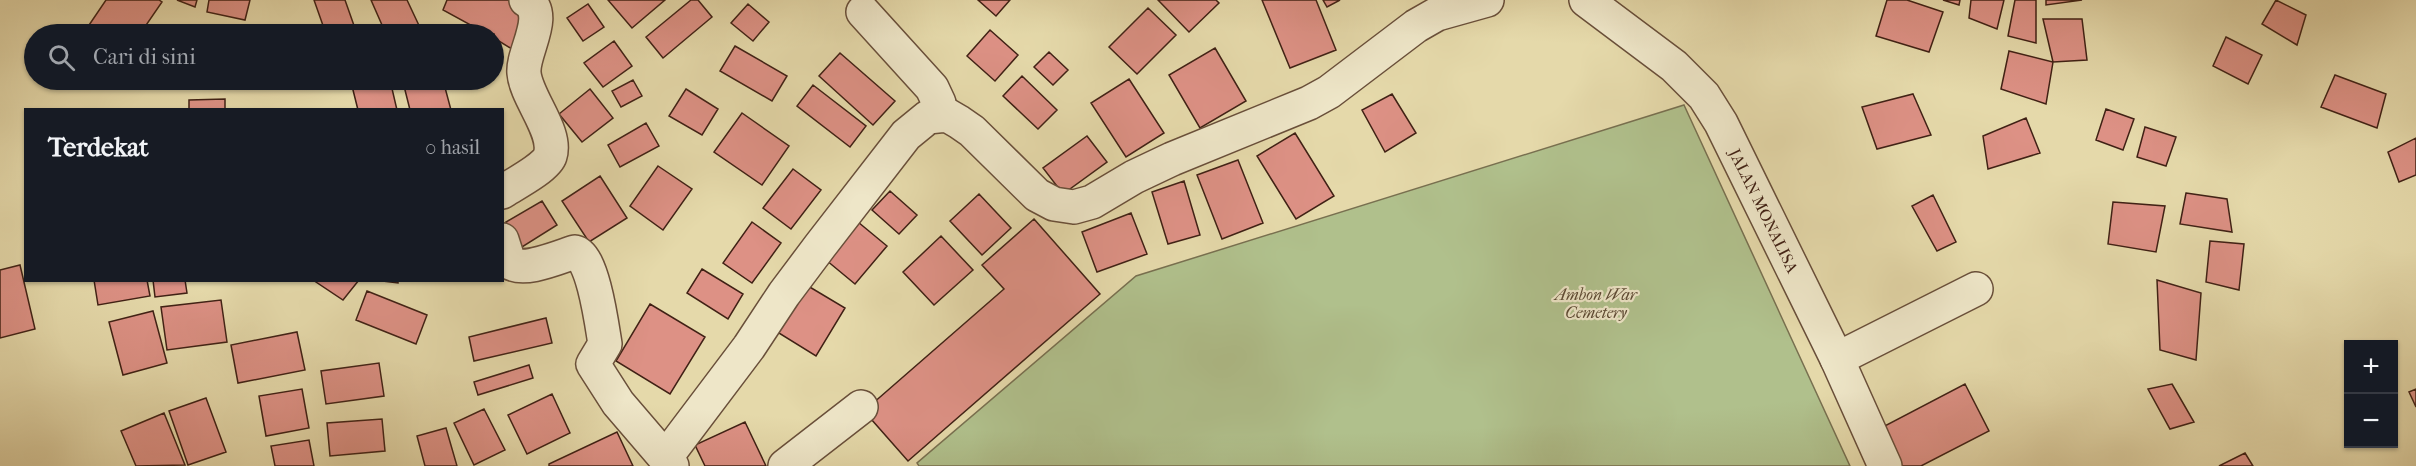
<!DOCTYPE html>
<html lang="id">
<meta charset="utf-8">
<style>
:root{--surface:#171b24;--page:#242831;--text:#f1f3f6;--muted:#9ea1a6;--line:#363941}
body{margin:0;font-family:"IM FELL French Canon",serif;background:var(--page);color:var(--text)}
.controls{position:absolute;right:18px;bottom:18px;display:grid;overflow:hidden;border-radius:0px;box-shadow:0 2px 4px #0004}
.controls button{width:54px;height:54px;display:grid;place-items:center;padding:0;border:0;border-bottom:2px solid var(--line);background:var(--surface);color:var(--text);font:30px sans-serif}
.list{margin:0;padding:0;list-style:none}
h2{display:flex;justify-content:space-between;align-items:center;height:78px;margin:0;padding:0 24px;font-size:26px}
h2 small{font-size:20px;font-weight:400;color:var(--muted)}
.icon{flex:none;width:33px;height:33px;fill:none;stroke:currentColor;stroke-width:2;stroke-linecap:round;stroke-linejoin:round}
.map{position:relative;flex:none;width:2416px;height:466px;overflow:hidden}
.search{position:absolute;background:var(--surface);box-shadow:0 2px 4px #0004;left:24px;top:24px;width:480px;height:66px;display:flex;align-items:center;gap:15px;box-sizing:border-box;padding:0 21px;border-radius:33px;color:var(--muted);font-size:22px}
.panel{position:absolute;background:var(--surface);box-shadow:0 2px 4px #0004;left:24px;top:108px;width:480px;height:174px;border-radius:0px}
.map>svg:first-child{display:block}
.green{fill:#b0c08c;stroke:#787050;stroke-width:1.5}
.building{fill:#dd9185;stroke:#402115;stroke-width:1.5}
.lines{fill:none;stroke-linecap:round;stroke-linejoin:round}
.minor-casing{stroke:#694f3a;stroke-width:36}
.minor{stroke:#eee6c8;stroke-width:33}
.labels{text-anchor:middle;stroke-width:4.5;stroke-linejoin:round;paint-order:stroke}
.street-label{font-size:16px;fill:#402115;stroke:#eee6c8}
.park-label{font-size:16px;font-style:italic;fill:#5c4933;stroke:#eee6c8}
</style>
<div class="map">
<svg width="2416" height="466" viewBox="0 0 2416 466">
<rect width="100%" height="100%" fill="#e5d9aa"/>
<filter id="stains"><feTurbulence type="fractalNoise" baseFrequency=".00333" numOctaves="4"/><feColorMatrix values="0 0 0 0 .2 0 0 0 0 .09 0 0 0 0 .02 0 0 0 .5 -.17"/></filter>
<radialGradient id="worn" r=".72"><stop offset=".6" stop-color="#630" stop-opacity="0"/><stop offset="1" stop-color="#630" stop-opacity=".3"/></radialGradient>
<!-- green -->
<path class="green" d="M1684 105 1850 466H919L917 463 1136 276Z"/>
<!-- building -->
<path class="building" d="M106 0H159L162 2 140 34H91L85 31Z
M177 0H197L195 7Z
M209 0H250L245 20 207 12Z
M314 0H345L357 34H326Z
M371 0H407L423 34H386Z
M447 0H513L529 11 512 49 494 38V34H487L443 10Z
M608 0H665L632 28Z
M691 0H698L712 17 663 58 646 37Z
M978 0H1010L996 16Z
M1158 0H1216L1219 3 1189 32Z
M1262 0H1316L1336 50 1290 68Z
M1323 0H1340L1327 7Z
M1887 0H1907L1943 12 1929 52 1876 36Z
M1943 0H1960L1959 5Z
M1971 0H2004L1997 29 1969 18Z
M2015 0H2036V43L2008 36Z
M2046 0H2082L2046 5Z
M2276 0 2306 15 2297 45 2262 24Z
M588 4 604 27 583 41 567 18Z
M748 4 769 22 753 41 731 23Z
M1148 8 1176 35 1137 74 1109 47Z
M2043 19H2082L2087 60 2053 62Z
M990 30 1018 55 995 81 967 56Z
M2226 37 2262 55 2248 84 2213 66Z
M614 41 632 66 603 87 584 63Z
M735 46 787 76 772 101 720 71Z
M1215 48 1246 101 1200 128 1169 75Z
M2009 51 2053 62 2046 104 2001 89Z
M1049 52 1068 70 1053 85 1034 67Z
M840 53 895 101 873 125 819 76Z
M2335 75 2386 94 2377 128 2321 107Z
M1022 76 1057 110 1038 129 1003 96Z
M1129 79 1164 133 1126 157 1091 103Z
M363 80H390L397 110H358L351 82Z
M429 80H443L451 110H410L404 86Z
M633 80 642 96 621 107 612 91Z
M813 85 866 126 850 147 797 106Z
M590 89 613 118 582 142 559 114Z
M686 89 718 109 702 135 669 116Z
M1392 94 1416 133 1385 152 1362 110Z
M1913 94 1931 135 1877 149 1862 107Z
M225 99V110H189V100Z
M2106 109 2134 119 2123 150 2096 140Z
M742 113 789 146 762 185 714 152Z
M2026 118 2040 153 1988 169 1983 136Z
M646 123 659 146 620 167 608 145Z
M2145 127 2176 137 2166 166 2137 157Z
M1295 133 1334 196 1296 219 1257 156Z
M1087 136 1107 162 1063 194 1043 168Z
M2416 138V175L2399 182 2388 152Z
M1238 160 1263 223 1222 239 1197 175Z
M658 166 692 189 663 230 630 206Z
M793 169 821 190 791 229 763 208Z
M600 176 627 218 589 242 562 201Z
M1184 181 1200 235 1168 244 1152 192Z
M890 191 917 215 899 234 872 210Z
M2186 193 2227 199 2232 232 2180 224Z
M979 194 1011 228 982 255 950 221Z
M1933 195 1956 242 1937 251 1912 206Z
M542 201 557 225 522 247 506 222Z
M2113 202 2165 206 2156 252 2108 244Z
M1131 213 1147 254 1097 272 1082 232Z
M1034 219 1100 294 908 461 864 411 1004 289 982 265Z
M752 222 781 243 752 283 723 263Z
M858 222 887 246 855 284 826 260Z
M941 236 973 270 934 305 903 272Z
M2210 241 2244 244 2239 290 2206 282Z
M20 265 35 329 0 338V270Z
M702 269 743 294 728 319 687 293Z
M94 280H147L150 296 98 305Z
M153 280H185L187 293 155 297Z
M313 280H359L343 300Z
M374 280H398V283Z
M2157 280 2201 293 2196 360 2160 350Z
M803 283 845 308 816 356 774 330Z
M367 291 427 315 416 344 356 320Z
M221 300 227 342 167 350 161 307Z
M650 304 705 337 670 394 616 361Z
M153 311 167 363 123 375 109 322Z
M546 318 552 343 474 361 469 337Z
M297 332 305 370 238 383 231 345Z
M379 363 384 396 326 404 321 371Z
M529 365 533 378 478 395 474 382Z
M1965 384 1989 431 1921 466H1897L1877 430Z
M2172 384 2194 422 2170 429 2148 389Z
M302 389 309 428 266 436 259 396Z
M2416 389V407L2409 392Z
M552 394 570 433 527 454 508 415Z
M206 398 226 452 188 465 169 411Z
M484 409 505 450 474 465 454 423Z
M164 413 185 465 136 466 121 431Z
M382 419 385 451 330 456 327 423Z
M745 422 766 466H705L695 445Z
M446 428 457 466H425L417 436Z
M617 432 633 466H549V464Z
M309 440 314 466H275L271 446Z
M2245 453 2253 466H2219Z"/>
<g class="lines">
<!-- minor casing -->
<g class="minor-casing">
<g id="minor">
<path id="s1" d="M1586 0 1674 66 1704 96 1721 123 1837 359 1885 466"/>
<path d="M863 12 932 88 939 103V115"/>
<path d="M502 192C513 185 547 167 550 156 558 132 526 98 524 73 522 52 550 14 526 0"/>
<path d="M502 240 509 262C523 273 559 257 575 252 593 256 602 326 605 344L593 364 618 403 672 466"/>
<path d="M1837 359 1976 289"/>
<path d="M666 457 749 347 784 294 820 246 906 135 928 117 947 115 959 122 972 131 1037 195 1054 204 1074 207 1092 202 1134 177 1172 159 1309 103 1329 92 1416 26 1437 14 1487 0"/>
<path d="M785 466 861 407"/>
</g>
</g>
<!-- minor -->
<use href="#minor" class="minor"/>
</g>
<g class="labels">
<!-- street labels -->
<g class="street-label">
<text dy="6" stroke="none"><textPath href="#s1" startOffset="282">JALAN MONALISA</textPath></text>
</g>
<!-- park labels -->
<g class="park-label">
<text x="1596" y="300">Ambon War<tspan x="1596" dy="18">Cemetery</tspan></text>
</g>
</g>
<rect width="100%" height="100%" filter="url(#stains)"/>
<rect width="100%" height="100%" fill="url(#worn)"/>
</svg>
<div class="controls">
<button>+</button>
<button>−</button>
</div>
<div class="search"><svg class="icon" aria-label="search" viewBox="0 0 24 24"><circle cx="10" cy="10" r="6"/><path d="M15 15l6 6"/></svg>Cari di sini</div>
<section class="panel">
<h2>Terdekat<small>0 hasil</small></h2>
<ul class="list">
</ul>
</section>
</div>
